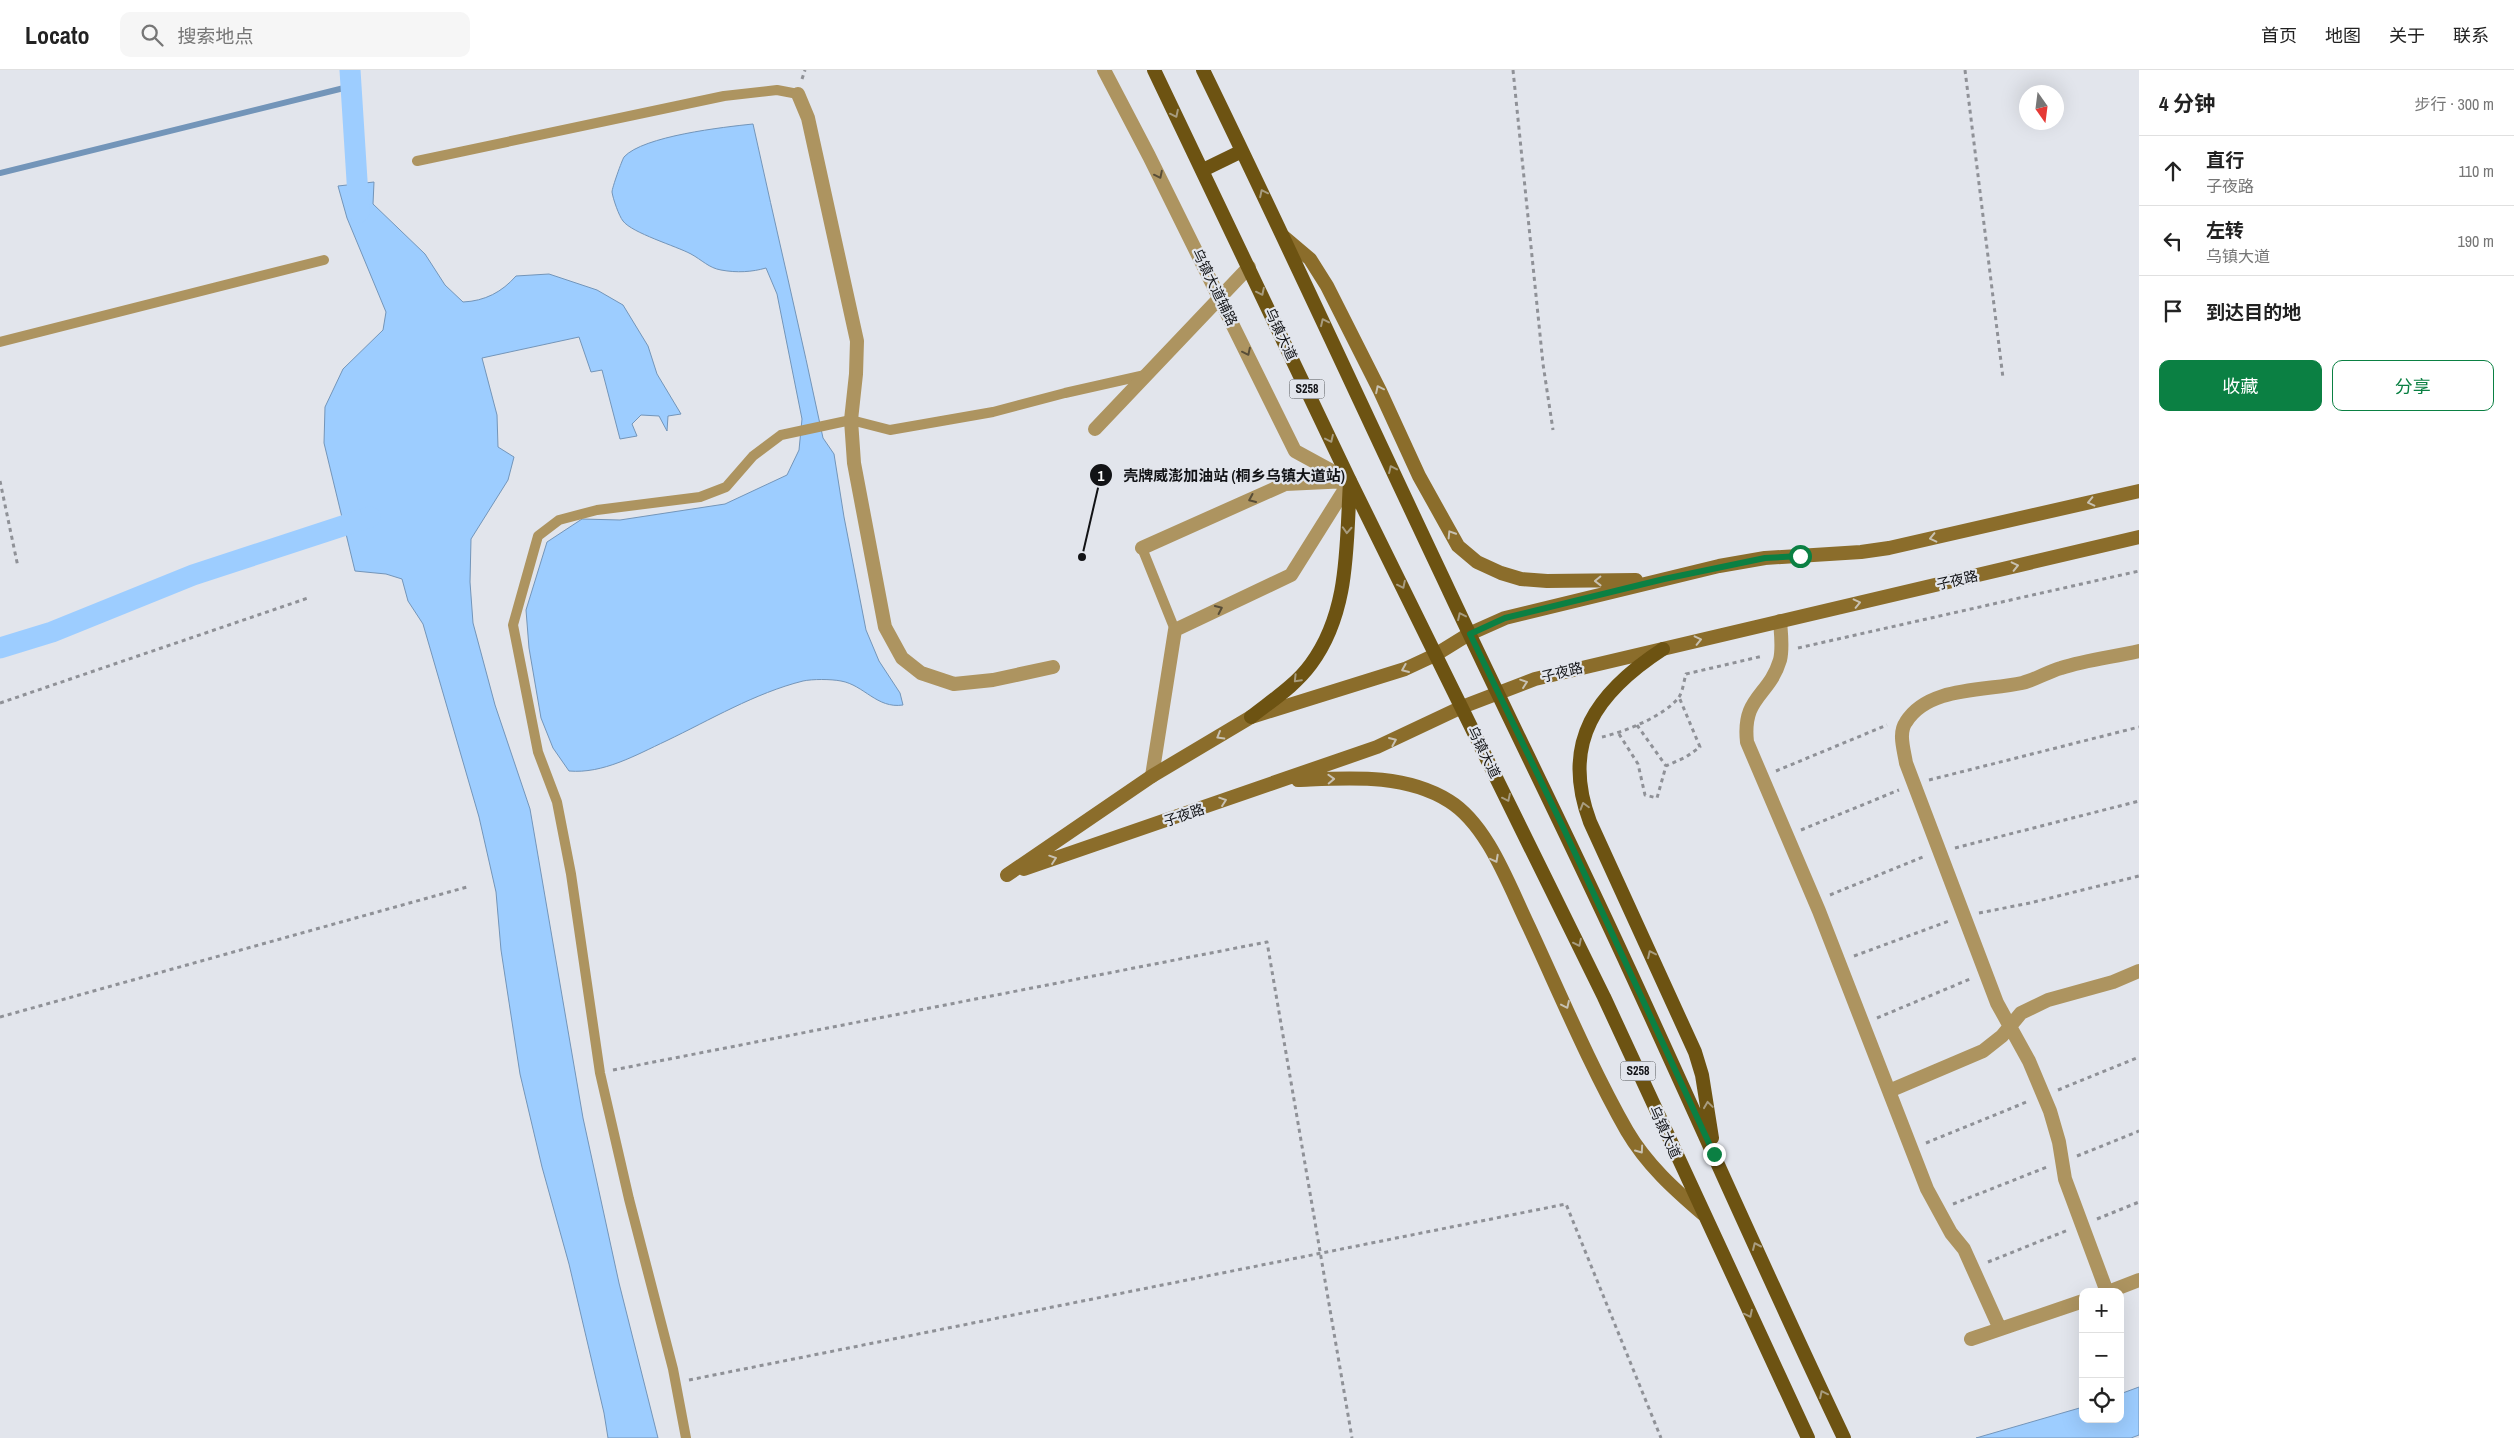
<!DOCTYPE html>
<html lang="zh">
<meta charset="utf-8">
<style>
:root{--surface:#fff;--page:#f6f6f6;--text:#222;--muted:#767676;--line:#e0e0e0;--accent:#0b8043}
body{margin:0;font-family:"Archivo Narrow","Noto Sans SC",sans-serif;background:var(--page);color:var(--text)}
.controls{position:absolute;right:15px;bottom:15px;display:grid;overflow:hidden;border-radius:10px;box-shadow:0 5px 20px #0002}
.controls button{width:45px;height:45px;display:grid;place-items:center;padding:0;border:0;border-bottom:1px solid var(--line);background:var(--surface);color:var(--text);font:25px sans-serif}
.compass{position:absolute;left:2019px;top:15px;width:45px;height:45px;border-radius:50%;background:var(--surface);box-shadow:0 5px 20px #0002;rotate:166deg}
.stop{position:absolute;width:15px;height:15px;margin:-11px;border:4px solid #0b8043;border-radius:50%;background:#fff}
.stop.end{background:#0b8043;border-color:#fff;box-shadow:0 1px 5px #0008}
.list{margin:0;padding:0;list-style:none}
h2{display:flex;justify-content:space-between;align-items:center;height:65px;margin:0;padding:0 20px;font-size:21px}
h2 small{font-size:16px;font-weight:400;color:var(--muted)}
.list li{display:grid;grid-template-columns:32px 1fr auto;gap:15px;align-items:center;box-sizing:border-box;height:70px;padding:0 20px;border-top:1px solid var(--line)}
.list b{display:block;font-size:19px;white-space:nowrap}
.list p{margin:0;font-size:16px;white-space:nowrap;color:var(--muted)}
.list em{font-size:16px;font-style:normal;color:var(--muted)}
.actions{display:flex;gap:10px;padding:15px 20px}
.actions a{flex:1;padding:11px 0;border:1px solid var(--accent);border-radius:10px;text-align:center;font-size:18px;color:var(--accent)}
.actions .main{background:var(--accent);color:#fff}
.icon{flex:none;width:28px;height:28px;fill:none;stroke:currentColor;stroke-width:2;stroke-linecap:round;stroke-linejoin:round}
.map{position:relative;flex:none;width:2139px;height:1368px;overflow:hidden}
header{display:flex;align-items:center;gap:30px;box-sizing:border-box;height:70px;padding:0 25px;background:var(--surface);border-bottom:1px solid var(--line)}
header strong{font-size:24px}
nav{display:flex;gap:28px;margin-inline-start:auto;font-size:18px}
.search{width:350px;height:45px;background:var(--page);display:flex;align-items:center;gap:12px;box-sizing:border-box;padding:0 18px;border-radius:10px;color:var(--muted);font-size:19px}
main{display:flex}
aside{flex:1;background:var(--surface)}
.map>svg:first-child{display:block}
.water{fill:#9dcdff;stroke:#7395b9}
.lines{fill:none;stroke-linecap:round;stroke-linejoin:round}
.stream{stroke:#7395b9;stroke-width:6}
.canal{stroke:#9dcdff;stroke-width:21}
.path{stroke:#8f9197;stroke-width:3;stroke-dasharray:4 4;stroke-linecap:butt}
.service{stroke:#ad9460;stroke-width:10}
.minor{stroke:#ad9460;stroke-width:14}
.secondary{stroke:#8b6d2b;stroke-width:14}
.primary{stroke:#6d5312;stroke-width:14}
.oneway{stroke:#a89c7f}
.oneway2{stroke:#584d37}
.oneway3{stroke:#c8c1b2}
.route{stroke:#0b8043;stroke-width:6}
.labels{text-anchor:middle;stroke-width:4.5;stroke-linejoin:round;paint-order:stroke}
.shield{fill:#e2e5ec;stroke:#505256;stroke-width:1}
.shield-label{font-size:12px;font-weight:bold;fill:#121316}
.street-label{font-size:14px;fill:#121316;stroke:#e2e5ec}
.leader{fill:none;stroke:#121316;stroke-width:2}
.callout-dot{fill:#121316;stroke:#e2e5ec;stroke-width:2}
.mark-label{font-size:15px;text-anchor:middle;font-weight:bold;fill:#fff}
.callout-label{font-size:15px;text-anchor:middle;font-weight:bold;fill:#121316;stroke:#e2e5ec;stroke-width:4.5;stroke-linejoin:round;paint-order:stroke}
</style>
<header>
<strong>Locato</strong>
<div class="search"><svg class="icon" aria-label="search" viewBox="0 0 24 24"><circle cx="10" cy="10" r="6"/><path d="M15 15l6 6"/></svg>搜索地点</div>
<nav><a>首页</a><a>地图</a><a>关于</a><a>联系</a></nav>
</header>
<main>
<div class="map">
<svg width="2139" height="1368" viewBox="0 0 2139 1368">
<rect width="100%" height="100%" fill="#e2e5ec"/>
<!-- water -->
<path class="water" d="M753 54C776 159 801 263 823 368L834 384 844 447 866 560 879 591 900 623 903 635C877 639 864 615 841 611 831 609 812 609 803 611 755 623 710 650 666 671 636 685 603 704 569 701L553 678 541 648 529 578 526 540 547 472 582 449 620 450 725 434 787 405 799 380 802 349 777 224 766 198C752 202 737 203 721 200 709 198 702 190 691 184 676 176 632 163 623 151 619 146 613 129 612 122 612 118 622 90 624 87 643 66 724 57 753 54Z
M374 112 373 134 425 184 445 215 463 232C485 231 502 222 516 206L549 204 597 220 623 235 648 276 657 304 681 344 668 346 667 361 659 346 641 345 632 354 637 366 620 369 602 300 591 302 579 267 482 288 497 345 498 377 514 387 508 410 471 469 470 512 473 553 495 635 530 739 583 1048 619 1213 658 1368H608L604 1343 569 1194 542 1097 520 1004 501 880 496 822 479 747 423 554 408 531 402 509 386 504 355 501 324 373 325 337 343 299 383 260 386 242 347 148 338 116Z
M2139 1317V1365L2131 1368H1976L2083 1337V1349H2120V1324Z"/>
<g class="lines">
<!-- stream -->
<path class="stream" d="M0 103 352 16"/>
<!-- canal -->
<path class="canal" d="M350 0 359 142
M0 578 52 562 193 505 370 447"/>
<!-- path -->
<path class="path" d="M1513 0 1543 294 1553 360
M1965 0 2003 308
M802 9 805 0
M0 411 18 497
M1798 578 2139 501
M0 633 308 528
M1637 655 1666 696
M1619 664 1638 694 1645 725 1657 728 1666 696 1686 687 1700 677 1679 627
M1602 667C1624 662 1665 646 1679 627 1683 621 1684 610 1686 604L1763 586
M1776 701 1887 655
M1929 710 2139 657
M1801 760 1899 720
M1955 778 2139 731
M1830 825 1925 786
M1979 843 2030 833 2139 806
M1854 886 1949 851
M0 947 467 817
M1877 948 1970 909
M613 1000 1267 872 1352 1368
M2058 1020 2139 987
M1926 1073 2029 1031
M2077 1086 2139 1061
M1953 1134 2047 1097
M2097 1149 2139 1132
M1988 1192 2068 1160
M689 1310 1566 1134 1661 1368"/>
<!-- service -->
<path class="service" d="M417 91 724 26 777 20 798 24
M0 272 324 190
M1142 478 1175 560
M686 1368 673 1299 629 1129 600 1003 571 804 557 732 538 682 513 555 538 466 559 450 597 440 700 427 726 417 753 386 781 365 851 350 890 360 993 342 1065 323 1145 305"/>
<!-- minor -->
<path class="minor" d="M1104 0 1149 86 1295 381 1350 411
M798 24 808 48 857 271 856 304 851 350 854 393 885 557 902 588 921 603 954 614 993 610 1053 597
M1095 359 1249 197
M1142 478 1285 414 1349 411
M1780 551C1781 564 1783 578 1780 590 1769 627 1742 626 1747 672L1819 841 1927 1119 1951 1163 1964 1179 2000 1259
M1152 706 1175 560 1291 505 1350 411
M1889 1021 1983 981 2002 966 2021 943 2048 930 2113 912 2139 901
M2107 1222 2065 1109 2059 1072 2050 1041 2029 991 1997 933 1906 693C1904 680 1898 663 1906 652 1928 616 1986 621 2022 613 2035 610 2047 602 2061 598 2086 590 2113 587 2139 581
M2108 1222 2139 1210
M1971 1269 2083 1231"/>
<!-- secondary -->
<path class="secondary" d="M1284 167 1310 189 1327 216 1380 321 1419 406 1458 476 1477 492 1501 503 1521 509 1547 511 1636 510
M1298 710C1349 708 1404 703 1449 731 1488 755 1509 816 1529 857 1560 924 1591 998 1627 1061 1647 1095 1674 1119 1703 1144
M1024 799 1377 677 1462 637 1535 609 2139 467
M1007 805 1152 706 1251 647 1405 599 1435 585 1469 564 1505 548 1719 496 1765 488 1861 482 1889 478 2139 421"/>
<!-- primary -->
<path class="primary" d="M1154 0 1350 411 1604 927 1808 1368
M1203 0C1285 168 1363 339 1443 508 1504 639 1569 768 1629 899 1701 1055 1770 1213 1844 1368
M1203 100 1242 81
M1663 579C1597 622 1560 672 1590 752L1695 982 1702 1005 1712 1068
M1251 647C1271 631 1295 616 1311 594 1350 541 1346 475 1350 412"/>
</g>
<!-- one-way arrows -->
<defs><path id="oneway-chevron" d="M-2-3.5L2.5 0L-2 3.5" fill="none" stroke-width="1.6" stroke-linecap="round" stroke-linejoin="round" transform="scale(1.25)"/></defs>
<g class="oneway">
<use href="#oneway-chevron" transform="translate(1175 44) rotate(64)"/>
<use href="#oneway-chevron" transform="translate(1263 123) rotate(-116)"/>
<use href="#oneway-chevron" transform="translate(1261 222) rotate(64)"/>
<use href="#oneway-chevron" transform="translate(1324 252) rotate(-115)"/>
<use href="#oneway-chevron" transform="translate(1330 369) rotate(65)"/>
<use href="#oneway-chevron" transform="translate(1392 399) rotate(-115)"/>
<use href="#oneway-chevron" transform="translate(1347 460) rotate(93)"/>
<use href="#oneway-chevron" transform="translate(1402 515) rotate(64)"/>
<use href="#oneway-chevron" transform="translate(1461 546) rotate(-115)"/>
<use href="#oneway-chevron" transform="translate(1297 609) rotate(134)"/>
<use href="#oneway-chevron" transform="translate(1507 728) rotate(64)"/>
<use href="#oneway-chevron" transform="translate(1584 736) rotate(-106)"/>
<use href="#oneway-chevron" transform="translate(1578 873) rotate(64)"/>
<use href="#oneway-chevron" transform="translate(1651 884) rotate(-115)"/>
<use href="#oneway-chevron" transform="translate(1708 1035) rotate(-98)"/>
<use href="#oneway-chevron" transform="translate(1756 1176) rotate(-114)"/>
<use href="#oneway-chevron" transform="translate(1749 1244) rotate(64)"/>
<use href="#oneway-chevron" transform="translate(1823 1324) rotate(-116)"/>
</g>
<g class="oneway2">
<use href="#oneway-chevron" transform="translate(1159 105) rotate(64)"/>
<use href="#oneway-chevron" transform="translate(1247 282) rotate(64)"/>
<use href="#oneway-chevron" transform="translate(1252 429) rotate(156)"/>
<use href="#oneway-chevron" transform="translate(1219 539) rotate(-25)"/>
</g>
<g class="oneway3">
<use href="#oneway-chevron" transform="translate(1379 319) rotate(-116)"/>
<use href="#oneway-chevron" transform="translate(2091 432) rotate(167)"/>
<use href="#oneway-chevron" transform="translate(1451 464) rotate(-122)"/>
<use href="#oneway-chevron" transform="translate(1933 468) rotate(167)"/>
<use href="#oneway-chevron" transform="translate(2015 496) rotate(-13)"/>
<use href="#oneway-chevron" transform="translate(1598 511) rotate(179)"/>
<use href="#oneway-chevron" transform="translate(1857 533) rotate(-13)"/>
<use href="#oneway-chevron" transform="translate(1698 570) rotate(-13)"/>
<use href="#oneway-chevron" transform="translate(1405 599) rotate(157)"/>
<use href="#oneway-chevron" transform="translate(1524 613) rotate(-19)"/>
<use href="#oneway-chevron" transform="translate(1220 666) rotate(150)"/>
<use href="#oneway-chevron" transform="translate(1393 671) rotate(-23)"/>
<use href="#oneway-chevron" transform="translate(1331 709) rotate(-2)"/>
<use href="#oneway-chevron" transform="translate(1223 731) rotate(-19)"/>
<use href="#oneway-chevron" transform="translate(1053 789) rotate(-19)"/>
<use href="#oneway-chevron" transform="translate(1495 789) rotate(62)"/>
<use href="#oneway-chevron" transform="translate(1566 935) rotate(65)"/>
<use href="#oneway-chevron" transform="translate(1640 1080) rotate(55)"/>
</g>
<g class="lines">
<!-- route -->
<path class="route" d="M1714 1084 1562 755 1470 564 1505 548 1664 509 1765 488 1800 486"/>
</g>
<g class="labels">
<!-- shield labels -->
<g class="shield">
<rect x="1289.5" y="309.5" width="35" height="19" rx="4"/>
<rect x="1620.5" y="991.5" width="35" height="19" rx="4"/>
</g>
<g class="shield-label">
<text x="1307" y="323">S258</text>
<text x="1638" y="1005">S258</text>
</g>
<!-- street labels -->
<g class="street-label">
<text transform="translate(1215 217) rotate(64)" y="5">乌镇大道辅路</text>
<text transform="translate(1281 264) rotate(65)" y="5">乌镇大道</text>
<text transform="translate(1957 510) rotate(-13)" y="5">子夜路</text>
<text transform="translate(1562 602) rotate(-14)" y="5">子夜路</text>
<text transform="translate(1484 682) rotate(64)" y="5">乌镇大道</text>
<text transform="translate(1184 745) rotate(-19)" y="5">子夜路</text>
<text transform="translate(1665 1062) rotate(66)" y="5">乌镇大道</text>
</g>
</g>
<!-- callouts -->
<path class="leader" d="M1082 487L1101 405"/>
<g class="callout-dot">
<circle cx="1082" cy="487" r="5"/>
<circle cx="1101" cy="405" r="12"/>
</g>
<g class="mark-label">
<text x="1101" y="411">1</text>
</g>
<g class="callout-label">
<text x="1234" y="411">壳牌威澎加油站 (桐乡乌镇大道站)</text>
</g>
</svg>
<div class="controls">
<button>+</button>
<button>−</button>
<button><svg class="icon" aria-label="locate" viewBox="0 0 24 24"><circle cx="12" cy="12" r="6"/><path d="M12 2v4M12 18v4M2 12h4M18 12h4"/></svg></button>
</div>
<svg class="compass" viewBox="-18 -18 36 36"><path d="M0-13l5 13h-10z" fill="#e53935"/><path d="M0 13l5-13h-10z" fill="#767676"/></svg>
<div class="stop" style="left:1800px;top:486px"></div>
<div class="stop end" style="left:1714px;top:1084px"></div>
</div>
<aside>
<h2>4 分钟<small>步行 · 300 m</small></h2>
<ul class="list">
<li><svg class="icon" aria-label="ahead" viewBox="0 0 24 24"><path d="M12 20V5M6 11l6-6 6 6"/></svg><div><b>直行</b><p>子夜路</p></div><em>110 m</em></li>
<li><svg class="icon" aria-label="left" viewBox="0 0 24 24"><path d="M17 20v-9H6M10 6l-5 5 5 5"/></svg><div><b>左转</b><p>乌镇大道</p></div><em>190 m</em></li>
<li><svg class="icon" aria-label="arrive" viewBox="0 0 24 24"><path d="M6 21V4h12l-3 4 3 4H6"/></svg><div><b>到达目的地</b></div></li>
</ul>
<div class="actions"><a class="main">收藏</a><a>分享</a></div>
</aside>
</main>
